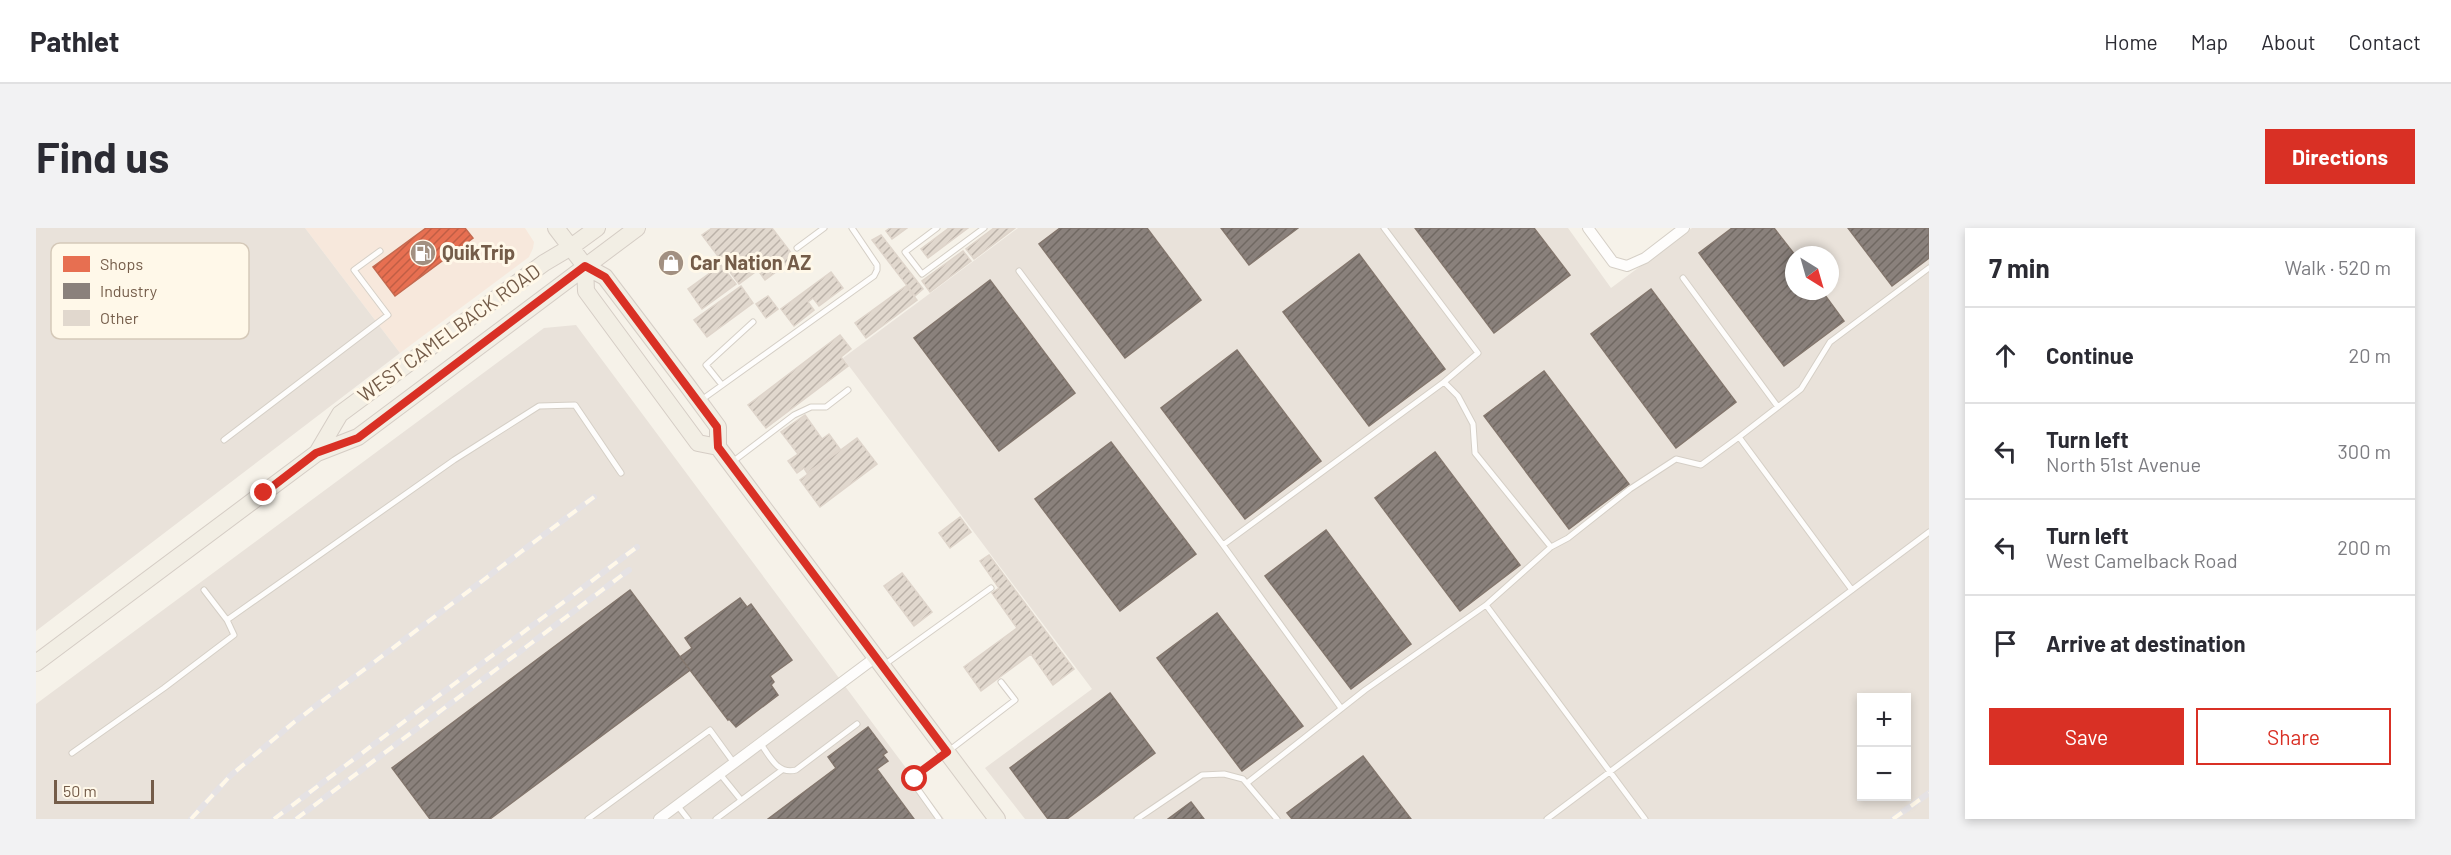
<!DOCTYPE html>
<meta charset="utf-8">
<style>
:root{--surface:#fff;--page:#f2f2f3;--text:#2b2b33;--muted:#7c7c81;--line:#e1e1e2;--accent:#d93025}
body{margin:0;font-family:Barlow,sans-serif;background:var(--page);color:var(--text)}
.controls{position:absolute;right:18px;bottom:18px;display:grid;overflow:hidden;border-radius:0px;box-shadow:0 3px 9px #0003}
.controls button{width:54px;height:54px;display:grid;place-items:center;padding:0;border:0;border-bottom:2px solid var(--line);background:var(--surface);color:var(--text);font:30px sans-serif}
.compass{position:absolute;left:1749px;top:18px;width:54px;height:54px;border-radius:50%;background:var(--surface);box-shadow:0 3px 9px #0003;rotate:143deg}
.scale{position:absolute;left:18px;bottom:15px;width:100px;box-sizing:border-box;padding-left:6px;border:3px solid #745c49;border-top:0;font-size:16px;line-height:21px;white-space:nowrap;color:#745c49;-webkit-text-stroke:4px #fff8e9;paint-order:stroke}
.stop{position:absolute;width:18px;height:18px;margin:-14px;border:4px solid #d93025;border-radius:50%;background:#fff}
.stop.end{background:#d93025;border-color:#fff;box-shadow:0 2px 6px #0008}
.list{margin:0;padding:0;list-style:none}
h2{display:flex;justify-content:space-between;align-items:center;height:78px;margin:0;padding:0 24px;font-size:26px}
h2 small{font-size:20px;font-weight:400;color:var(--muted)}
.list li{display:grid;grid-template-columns:39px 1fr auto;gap:18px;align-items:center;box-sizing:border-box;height:96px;padding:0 24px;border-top:2px solid var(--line)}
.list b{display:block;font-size:22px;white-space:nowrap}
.list p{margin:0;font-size:20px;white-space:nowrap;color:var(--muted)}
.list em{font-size:20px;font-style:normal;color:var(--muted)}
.actions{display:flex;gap:12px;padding:18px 24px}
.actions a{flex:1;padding:14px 0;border:2px solid var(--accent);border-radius:0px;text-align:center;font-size:21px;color:var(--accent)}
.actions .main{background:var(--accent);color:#fff}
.icon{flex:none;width:33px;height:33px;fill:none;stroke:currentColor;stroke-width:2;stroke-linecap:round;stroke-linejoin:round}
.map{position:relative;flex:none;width:1893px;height:591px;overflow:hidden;border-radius:0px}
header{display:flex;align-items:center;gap:36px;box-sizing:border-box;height:84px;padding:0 30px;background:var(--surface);border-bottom:2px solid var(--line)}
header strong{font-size:28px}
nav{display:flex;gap:33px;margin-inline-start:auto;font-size:21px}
.intro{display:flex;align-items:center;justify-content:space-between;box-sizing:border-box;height:144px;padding:0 36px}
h1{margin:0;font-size:42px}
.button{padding:15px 27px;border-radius:0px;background:var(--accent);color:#fff;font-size:21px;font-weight:700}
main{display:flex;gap:36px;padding:0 36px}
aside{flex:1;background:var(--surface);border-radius:0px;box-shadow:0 3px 9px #0003}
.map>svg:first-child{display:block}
.commercial{fill:#f7e8dc}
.industrial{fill:#e9e2da;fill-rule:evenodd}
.shops{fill:url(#shops-hatch);stroke:#c4694f;stroke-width:1.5}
.industry{fill:url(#industry-hatch);stroke:#83766d;stroke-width:1.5}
.building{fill:url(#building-hatch);stroke:#dfd5cb;stroke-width:1.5}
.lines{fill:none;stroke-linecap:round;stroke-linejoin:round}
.lane-casing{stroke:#d5cfc6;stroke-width:7}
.street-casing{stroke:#d5cfc6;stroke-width:12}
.primary-casing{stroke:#d5cdc5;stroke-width:18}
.lane{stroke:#fefdfc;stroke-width:5}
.street{stroke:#fefdfc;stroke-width:10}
.primary{stroke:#f2eee4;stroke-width:16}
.rail-casing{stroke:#e5e2e4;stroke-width:6}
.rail{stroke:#fff8e9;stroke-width:4;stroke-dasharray:11;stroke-linecap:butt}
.route{stroke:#d93025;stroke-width:8}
.labels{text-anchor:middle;stroke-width:6;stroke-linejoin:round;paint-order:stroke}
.poi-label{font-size:20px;font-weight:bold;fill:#745c49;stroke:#fff8e9;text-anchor:start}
.street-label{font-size:20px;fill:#745c49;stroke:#fff8e9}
.key{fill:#fff8e9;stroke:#d5c9b9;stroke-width:1.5}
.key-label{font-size:16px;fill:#745c49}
</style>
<header>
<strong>Pathlet</strong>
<nav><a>Home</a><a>Map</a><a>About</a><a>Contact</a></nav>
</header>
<div class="intro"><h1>Find us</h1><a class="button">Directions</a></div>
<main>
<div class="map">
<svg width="1893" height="591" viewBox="0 0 1893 591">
<defs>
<pattern id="shops-hatch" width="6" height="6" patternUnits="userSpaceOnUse" patternTransform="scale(1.5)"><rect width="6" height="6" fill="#e76f51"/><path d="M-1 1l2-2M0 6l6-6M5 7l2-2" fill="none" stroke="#c05e45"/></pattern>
<pattern id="industry-hatch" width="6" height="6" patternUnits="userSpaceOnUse" patternTransform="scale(1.5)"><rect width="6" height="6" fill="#8a817c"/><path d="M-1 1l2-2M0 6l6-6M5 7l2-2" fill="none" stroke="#706862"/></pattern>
<pattern id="building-hatch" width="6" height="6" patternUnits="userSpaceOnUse" patternTransform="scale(1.5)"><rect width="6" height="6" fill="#e1d8ce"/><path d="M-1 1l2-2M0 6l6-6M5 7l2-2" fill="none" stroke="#bbb2a9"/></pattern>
</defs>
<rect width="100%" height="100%" fill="#f6f2e9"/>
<!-- commercial -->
<path class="commercial" d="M269 0H489L498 14 497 20 493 29 364 125Z"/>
<!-- industrial -->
<path class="industrial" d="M0 0H269L364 125 0 403Z
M982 0H1532L1575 60 1656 0H1893V591H989L949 540 1056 461 807 130ZM1758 27H1794V63H1758ZM1826 470H1870V568H1826Z
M540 97 908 591H0V476L508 100Z"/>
<!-- shops -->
<path class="shops" d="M390 0H429L437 10 359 68 337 39Z"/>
<!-- industry -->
<path class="industry" d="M1024 0H1111L1165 72 1089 130 1003 16Z
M1185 0H1262L1213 37Z
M1379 0H1498L1534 47 1458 105Z
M1696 0H1738L1759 27 1758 63H1786L1808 93 1748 138 1663 25Z
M1812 0H1893V30L1856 58Z
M1323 26 1409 141 1333 198 1247 84Z
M954 52 1039 165 963 223 878 110Z
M1615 61 1700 174 1640 220 1555 106Z
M1201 122 1285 233 1209 291 1125 180Z
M1508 143 1593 256 1533 301 1448 188Z
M1075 214 1160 326 1084 383 999 271Z
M1399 224 1484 337 1424 383 1339 270Z
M1290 302 1375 416 1315 461 1229 348Z
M594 362 654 442 454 591H394L356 540Z
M704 370 711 379 715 376 756 432 734 448 738 454 735 457 742 467 700 499 693 491 692 492 644 429 656 420 649 410Z
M1181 385 1267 498 1206 543 1121 430Z
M1074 465 1119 525 1031 591H1012L974 540Z
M832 499 851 524 847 527 852 533 841 541 878 591H732L800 540 792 529Z
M1327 528 1375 591H1256L1251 585Z
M1155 574 1168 591H1132Z"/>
<!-- building -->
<path class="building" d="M676 0H736L759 30 729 52 722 42 703 56 666 7Z
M854 0H871L856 11 850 3Z
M913 0H932L892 30 885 21Z
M958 0H979L938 31 930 21Z
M845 7 887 61 879 68 836 12Z
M927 23 935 33 894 64 886 53Z
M685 37 700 56 666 81 652 61Z
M795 44 807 60 783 78 777 70 772 74 778 82 758 98 745 81Z
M705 58 717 75 671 109 658 92Z
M870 58 881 72 830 110 819 95Z
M732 68 742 81 730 90 720 76Z
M804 107 815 121 805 129 812 138 730 200 712 177Z
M769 187 786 211 793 206 804 221 771 245 768 240 761 245 752 233 762 226 745 204Z
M821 210 841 236 784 279 764 252Z
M924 289 935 304 914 320 903 305Z
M953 327 1038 441 1017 457 995 426 945 463 928 439 981 400 956 365 963 360 944 333Z
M866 345 896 384 878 398 848 358Z"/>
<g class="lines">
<!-- lane casing -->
<g class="lane-casing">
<path id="lane" d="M901 0 869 24 886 46 948 0
M1348 0 1442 125 1408 154 1422 168 1437 196 1439 225 1515 319 1532 310 1594 261 1640 231 1665 237 1703 209
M761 20 788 0
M983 43 1187 317 1408 154
M1647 50 1742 179
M686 157 670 137 717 94
M664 173 838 48 841 42V37L816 0
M188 212 352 87 318 42 344 23
M695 235 758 187 775 179H790L812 162
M1187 317 1305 480
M168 362 191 392 418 232 503 178 539 177 585 245
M1816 362 1703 209 1765 161 1794 114 1893 40
M1450 377 1609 591
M848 437 955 360
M725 516C734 529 742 547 760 542L821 496
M36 525 128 460 198 407 191 392
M684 546 705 572
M1211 555 1329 462 1450 377 1515 319
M641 577 652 591
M552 591 674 502 698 535
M680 591 746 542
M903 591 881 560 880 548 979 472 965 454
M1101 591 1166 547 1188 546 1207 551 1241 591
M1511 591 1893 304"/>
</g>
<!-- street casing -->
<g class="street-casing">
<path id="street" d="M1552 0 1577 34 1591 38 1609 30 1648 0
M623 591 840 429"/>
</g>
<!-- primary casing -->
<g class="primary-casing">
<path id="primary" d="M520 0 549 38 569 49 651 157 682 199V219L961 591
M549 38 550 63 662 215 682 219
M281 225 304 186 508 35 535 19 561 0
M0 435 281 225 322 209 601 0"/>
</g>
<!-- lane -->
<use href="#lane" class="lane"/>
<!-- street -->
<use href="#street" class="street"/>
<!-- primary -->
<use href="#primary" class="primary"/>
<!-- rail casing -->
<g class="rail-casing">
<path id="rail" d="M155 591 194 548 257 495 558 269
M238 591 601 319
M260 591 593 342
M1857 591 1893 565"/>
</g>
<!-- rail -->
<use href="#rail" class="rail"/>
</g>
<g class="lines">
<!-- route -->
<path class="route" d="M228 265 280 225 322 210 549 38 569 49 681 199 682 219 911 524 884 544 879 551"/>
</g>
<!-- icons -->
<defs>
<g id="fuel-disc" transform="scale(1.35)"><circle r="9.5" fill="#a29081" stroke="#fff8e9"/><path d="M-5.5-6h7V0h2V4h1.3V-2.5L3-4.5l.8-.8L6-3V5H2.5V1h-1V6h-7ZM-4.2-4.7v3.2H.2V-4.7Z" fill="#fff"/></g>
<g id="shop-disc" transform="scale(1.35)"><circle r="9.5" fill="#a29081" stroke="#fff8e9"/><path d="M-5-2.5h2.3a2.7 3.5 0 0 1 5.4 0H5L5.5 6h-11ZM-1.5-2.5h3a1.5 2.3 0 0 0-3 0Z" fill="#fff"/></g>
</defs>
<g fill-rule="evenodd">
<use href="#fuel-disc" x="387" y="25"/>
<use href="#shop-disc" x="635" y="35"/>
</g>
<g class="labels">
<!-- poi labels -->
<g class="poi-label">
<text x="406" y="32">QuikTrip</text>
<text x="654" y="42">Car Nation AZ</text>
</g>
<!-- street labels -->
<g class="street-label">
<text transform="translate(413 105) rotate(-36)" y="7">WEST CAMELBACK ROAD</text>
</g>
</g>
<!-- legend -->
<rect x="15" y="15" width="198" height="96" rx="9" class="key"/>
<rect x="27" y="28" width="27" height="16" fill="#e76f51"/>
<rect x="27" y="55" width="27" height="16" fill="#8a817c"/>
<rect x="27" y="82" width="27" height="16" fill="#e1d8ce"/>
<g class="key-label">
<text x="64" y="42">Shops</text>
<text x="64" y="69">Industry</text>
<text x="64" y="96">Other</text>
</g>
</svg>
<div class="controls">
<button>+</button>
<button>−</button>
</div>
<svg class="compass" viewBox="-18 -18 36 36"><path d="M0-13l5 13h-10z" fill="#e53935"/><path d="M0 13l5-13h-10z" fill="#7c7c81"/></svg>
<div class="scale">50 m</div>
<div class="stop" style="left:879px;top:551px"></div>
<div class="stop end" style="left:228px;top:265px"></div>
</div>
<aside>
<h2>7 min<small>Walk · 520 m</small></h2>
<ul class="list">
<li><svg class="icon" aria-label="ahead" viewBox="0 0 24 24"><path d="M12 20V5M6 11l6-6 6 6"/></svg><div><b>Continue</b></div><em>20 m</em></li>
<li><svg class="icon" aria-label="left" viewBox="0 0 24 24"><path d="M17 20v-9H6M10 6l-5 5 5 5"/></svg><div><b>Turn left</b><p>North 51st Avenue</p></div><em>300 m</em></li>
<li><svg class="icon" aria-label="left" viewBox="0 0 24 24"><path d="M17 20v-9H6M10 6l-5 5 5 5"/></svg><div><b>Turn left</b><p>West Camelback Road</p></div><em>200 m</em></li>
<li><svg class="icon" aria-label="arrive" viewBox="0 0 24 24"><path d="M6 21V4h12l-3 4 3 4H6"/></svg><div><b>Arrive at destination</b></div></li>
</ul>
<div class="actions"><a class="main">Save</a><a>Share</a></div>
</aside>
</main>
